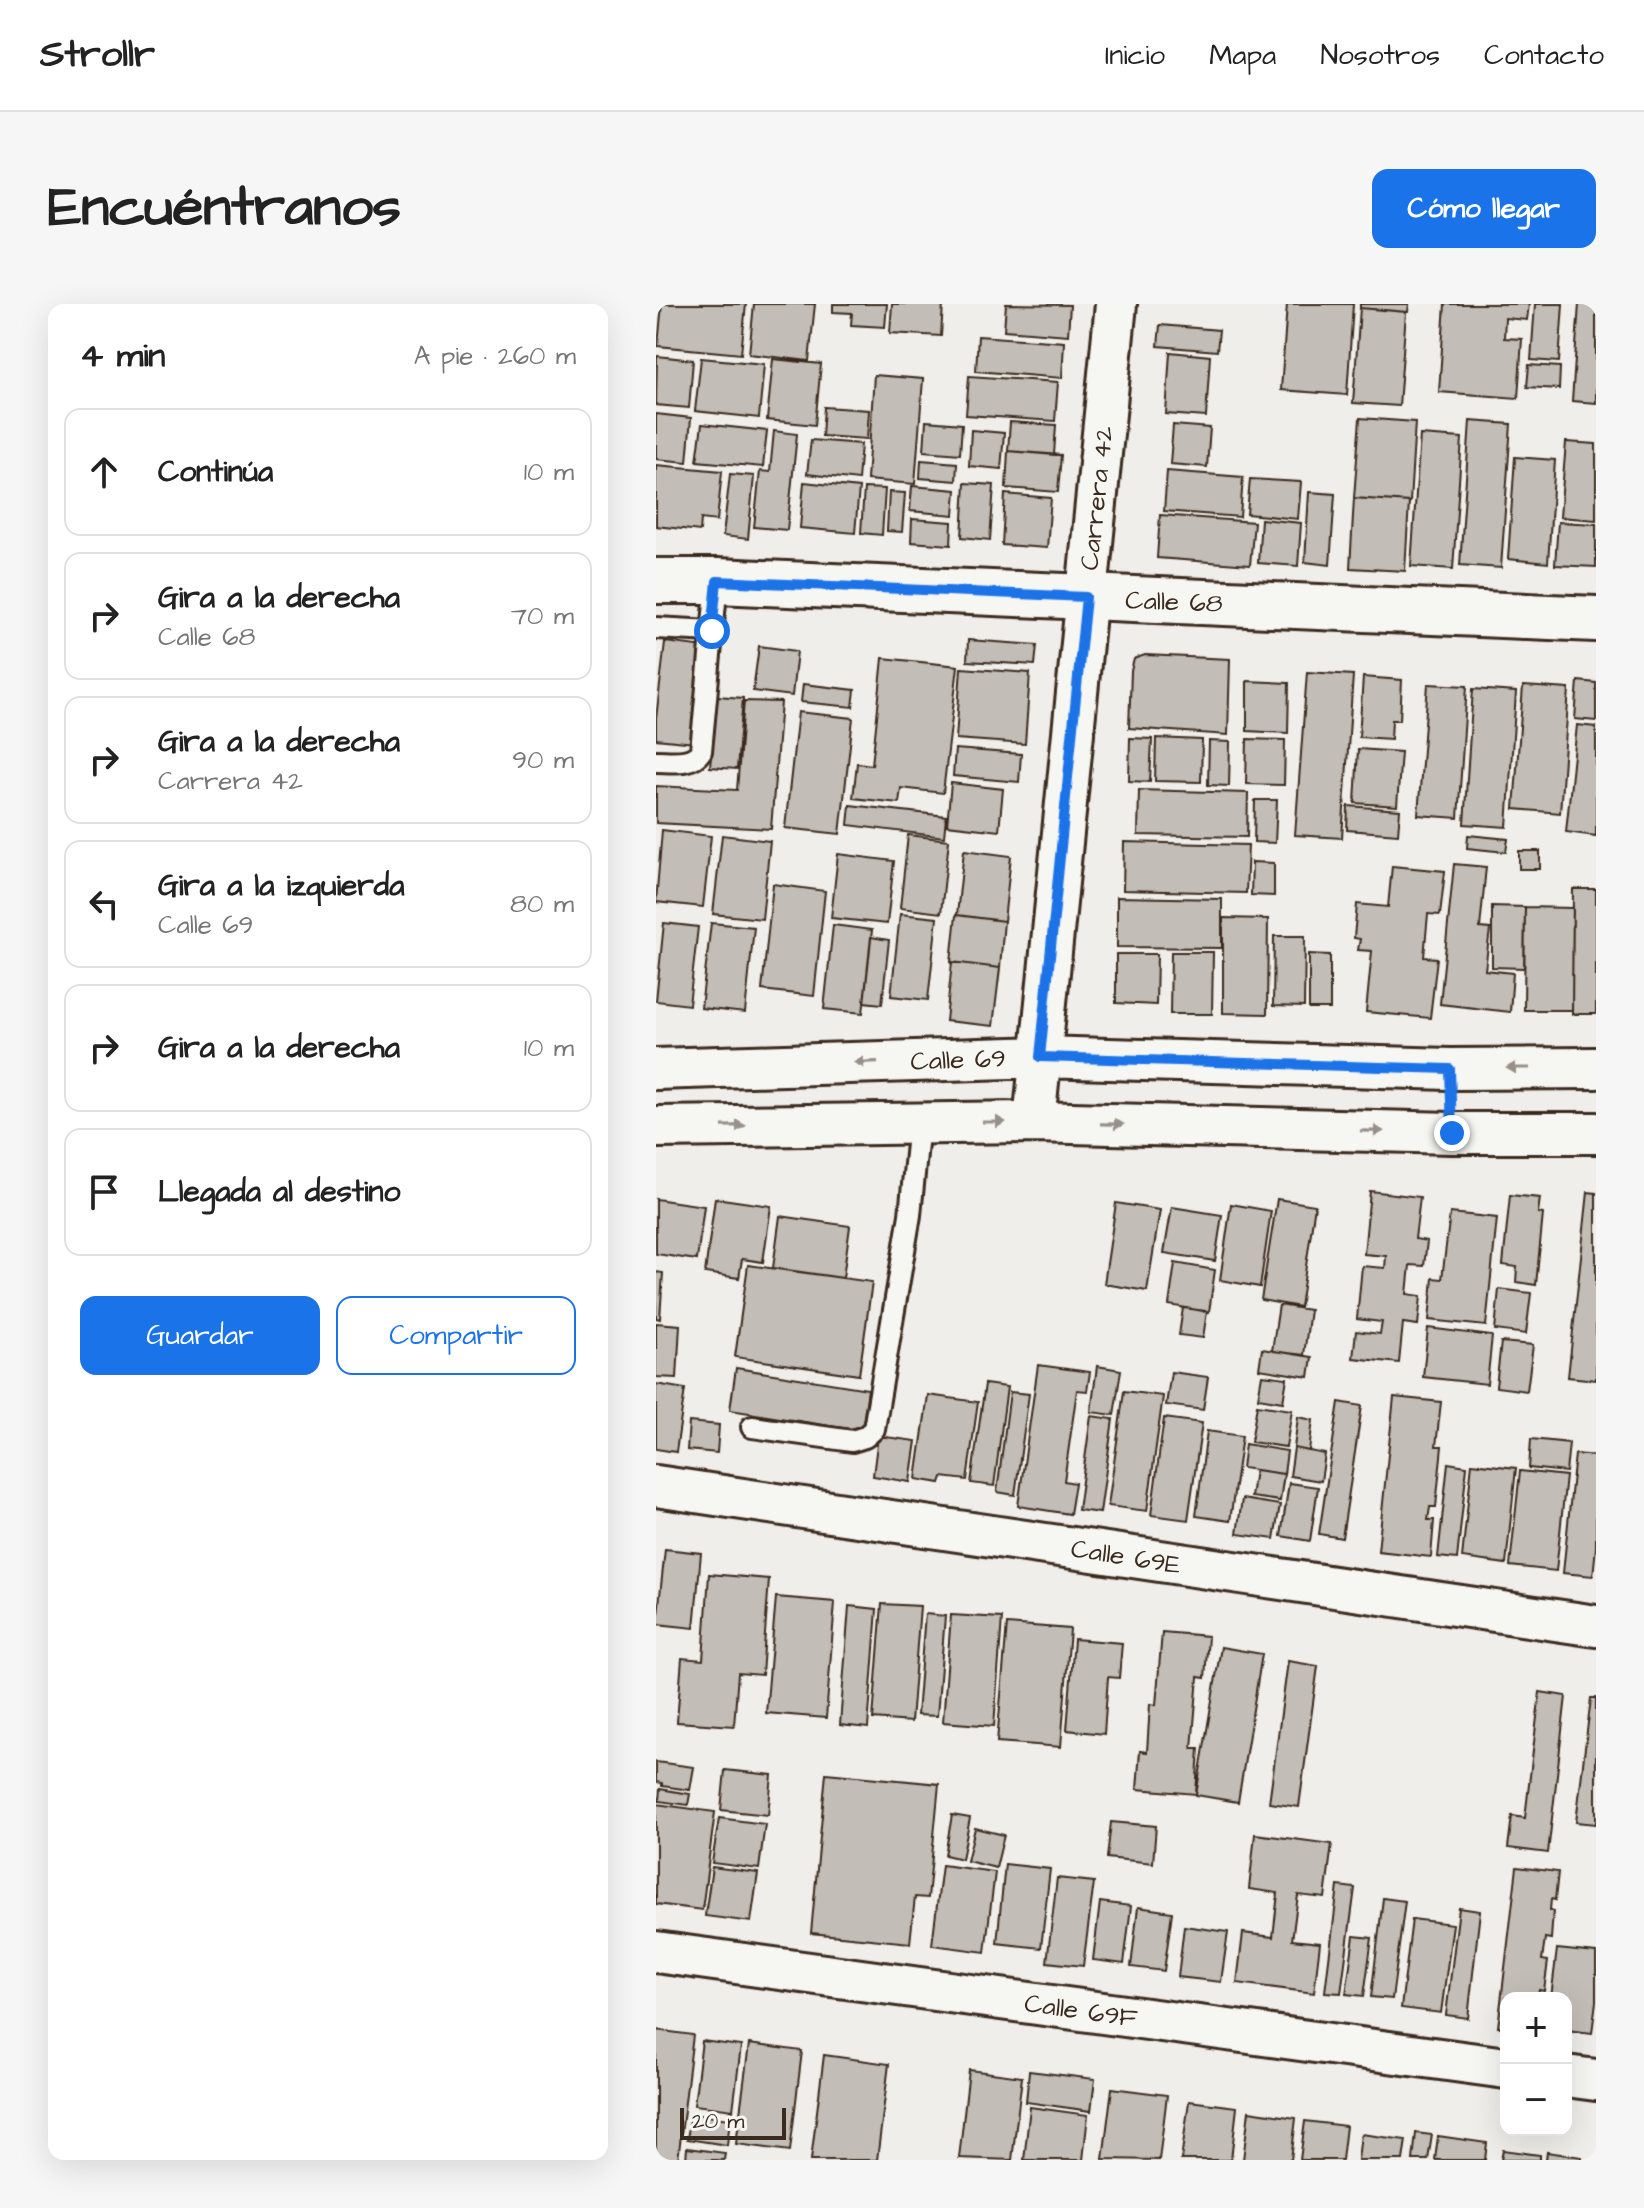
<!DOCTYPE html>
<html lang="es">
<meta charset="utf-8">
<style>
:root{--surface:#fff;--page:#f6f6f6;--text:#222;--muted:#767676;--line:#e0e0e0;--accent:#1a73e8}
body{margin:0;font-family:"Architects Daughter",sans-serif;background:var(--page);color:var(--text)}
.controls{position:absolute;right:24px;bottom:24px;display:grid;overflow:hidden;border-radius:16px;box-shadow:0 8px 32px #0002}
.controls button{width:72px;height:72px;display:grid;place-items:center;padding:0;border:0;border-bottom:2px solid var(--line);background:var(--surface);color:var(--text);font:40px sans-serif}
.scale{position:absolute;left:24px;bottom:20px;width:106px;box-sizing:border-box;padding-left:8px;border:4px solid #3b2a1e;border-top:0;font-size:22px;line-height:28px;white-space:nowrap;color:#3b2a1e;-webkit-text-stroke:6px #f6f6f2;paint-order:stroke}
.stop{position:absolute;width:24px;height:24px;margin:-18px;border:6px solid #1a73e8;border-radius:50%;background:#fff}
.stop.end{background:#1a73e8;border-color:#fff;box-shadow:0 2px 8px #0008}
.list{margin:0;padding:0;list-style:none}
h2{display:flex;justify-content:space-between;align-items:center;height:104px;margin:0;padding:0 32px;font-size:34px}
h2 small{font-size:26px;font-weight:400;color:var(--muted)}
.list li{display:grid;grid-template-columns:52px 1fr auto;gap:24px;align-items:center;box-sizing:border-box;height:128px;margin:0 16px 16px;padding:0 16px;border:2px solid var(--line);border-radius:16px}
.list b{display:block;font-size:30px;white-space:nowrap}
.list p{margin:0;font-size:26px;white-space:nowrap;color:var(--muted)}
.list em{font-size:26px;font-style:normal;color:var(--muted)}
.actions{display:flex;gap:16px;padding:24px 32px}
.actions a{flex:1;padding:18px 0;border:2px solid var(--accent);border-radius:16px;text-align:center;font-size:28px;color:var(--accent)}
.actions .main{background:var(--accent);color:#fff}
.icon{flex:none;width:44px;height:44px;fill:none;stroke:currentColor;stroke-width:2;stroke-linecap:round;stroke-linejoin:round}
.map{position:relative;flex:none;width:940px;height:1856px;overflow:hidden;border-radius:16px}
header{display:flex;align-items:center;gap:48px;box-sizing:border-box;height:112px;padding:0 40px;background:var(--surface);border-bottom:2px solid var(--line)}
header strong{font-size:38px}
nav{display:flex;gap:44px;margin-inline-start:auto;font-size:28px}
.intro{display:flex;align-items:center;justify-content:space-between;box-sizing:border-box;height:192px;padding:0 48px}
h1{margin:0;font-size:56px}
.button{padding:20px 36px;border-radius:16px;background:var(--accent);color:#fff;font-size:28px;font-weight:700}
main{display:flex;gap:48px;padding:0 48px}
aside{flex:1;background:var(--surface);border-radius:16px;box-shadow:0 8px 32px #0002}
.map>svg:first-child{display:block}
.building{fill:#c2bdb7;stroke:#3b2a1e;stroke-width:2}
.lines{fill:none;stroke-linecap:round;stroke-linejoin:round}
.lane-casing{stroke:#3b2a1e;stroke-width:26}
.street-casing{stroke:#3b2a1e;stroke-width:46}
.secondary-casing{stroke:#3b2a1e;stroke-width:50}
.lane{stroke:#f6f6f2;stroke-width:20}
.street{stroke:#f6f6f2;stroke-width:40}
.secondary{stroke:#f6f6f2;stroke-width:44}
.oneway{fill:#989088}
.route{stroke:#1a73e8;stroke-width:10}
.labels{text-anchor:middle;stroke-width:6;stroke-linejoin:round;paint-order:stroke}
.street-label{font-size:26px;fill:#3b2a1e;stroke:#f6f6f2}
</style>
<header>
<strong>Strollr</strong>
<nav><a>Inicio</a><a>Mapa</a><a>Nosotros</a><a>Contacto</a></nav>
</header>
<div class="intro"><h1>Encuéntranos</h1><a class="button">Cómo llegar</a></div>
<main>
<aside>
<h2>4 min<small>A pie · 260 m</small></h2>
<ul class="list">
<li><svg class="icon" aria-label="ahead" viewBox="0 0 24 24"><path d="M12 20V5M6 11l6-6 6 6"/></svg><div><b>Continúa</b></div><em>10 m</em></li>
<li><svg class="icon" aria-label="right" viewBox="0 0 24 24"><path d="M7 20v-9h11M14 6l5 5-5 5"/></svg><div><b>Gira a la derecha</b><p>Calle 68</p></div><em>70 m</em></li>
<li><svg class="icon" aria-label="right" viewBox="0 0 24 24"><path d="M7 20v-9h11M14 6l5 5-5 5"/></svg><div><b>Gira a la derecha</b><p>Carrera 42</p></div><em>90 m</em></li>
<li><svg class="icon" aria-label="left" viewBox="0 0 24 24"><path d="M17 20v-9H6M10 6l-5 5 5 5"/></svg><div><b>Gira a la izquierda</b><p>Calle 69</p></div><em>80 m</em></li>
<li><svg class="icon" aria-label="right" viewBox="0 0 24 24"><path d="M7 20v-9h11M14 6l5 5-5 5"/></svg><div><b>Gira a la derecha</b></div><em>10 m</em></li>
<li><svg class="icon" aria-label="arrive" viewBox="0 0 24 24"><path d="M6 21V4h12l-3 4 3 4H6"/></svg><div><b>Llegada al destino</b></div></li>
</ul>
<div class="actions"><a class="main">Guardar</a><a>Compartir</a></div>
</aside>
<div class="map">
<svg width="940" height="1856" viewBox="0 0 940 1856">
<rect width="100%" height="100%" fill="#efeeea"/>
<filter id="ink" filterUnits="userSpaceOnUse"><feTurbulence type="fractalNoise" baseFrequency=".0125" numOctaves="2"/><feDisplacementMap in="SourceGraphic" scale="16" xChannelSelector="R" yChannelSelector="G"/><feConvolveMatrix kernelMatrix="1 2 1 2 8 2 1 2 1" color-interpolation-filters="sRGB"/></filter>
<g filter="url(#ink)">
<!-- building -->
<path class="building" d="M6 0H90L85 50 2 42Z
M98 0H159L153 57 93 50Z
M177 0H231L229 23 195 21 196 9 177 8Z
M236 0H287L285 32 234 29Z
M350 0 414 1 412 31 348 26Z
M631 0H697L691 91 625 86Z
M704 0H753L752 8 704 4Z
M789 0H873L871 16 849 14 848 34 866 35 862 94 783 88Z
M879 0H907L903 58 875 56Z
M923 0H940V99L916 97Z
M704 4 750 8 743 102 697 99Z
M504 21 563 26 561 47 502 42Z
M322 32 408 38 406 74 320 67Z
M514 48 554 52 550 113 510 110Z
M1 52 37 56 33 104 0 101Z
M45 54 108 60 103 114 39 107Z
M117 55 165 60 159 121 111 116Z
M873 61 904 63 903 85 871 83Z
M218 71 267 75 259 180 211 176Z
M313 72 402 78 399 117 310 111Z
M168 103 213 106 211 135 166 132Z
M0 110 35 114 31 158 0 155Z
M704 114 759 118 754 198 698 194Z
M270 117 306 120 304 150 268 147Z
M814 117 855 120 845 264 804 261Z
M354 118 400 121 398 151 352 147Z
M46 120 111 127 107 163 41 157Z
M517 121 554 124 551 163 514 160Z
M315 126 348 129 345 165 313 162Z
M118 127 141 130 131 226 98 223 104 167 114 168Z
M764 131 806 134 797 265 755 262Z
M155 136 205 140 202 176 151 170Z
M910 138 940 140V216L904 213Z
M352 147 405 151 402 188 350 184Z
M859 153 899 156 892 259 852 255Z
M265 156 301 159 300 177 264 174Z
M0 161 66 167 61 217 45 215 44 227 0 222Z
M511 167 587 173 584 213 508 207Z
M74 170 98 172 92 235 67 232Z
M594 175 645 178 642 215 591 210Z
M148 178 203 184 199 229 144 224Z
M309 179 338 181 334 236 306 233Z
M256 182 300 186 298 211 254 207Z
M208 184 229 185 226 231 205 229Z
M233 188 249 189 246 228 231 227Z
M653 188 679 190 674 261 649 258Z
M349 190 395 194 391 244 346 241Z
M698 194 753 198 749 267 694 264Z
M504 211 598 218 594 261 501 254Z
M256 215 296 218 295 241 255 238Z
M605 215 645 219 642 262 602 259Z
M902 218 940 220V263L899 261Z
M312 336 381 341 379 361 311 357Z
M9 338 50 343 39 439 0 435V415Z
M103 342 141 347 136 392 97 387Z
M489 351 574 355 572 431 473 424 475 367 478 355Z
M227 354 302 362 287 489 245 484 243 499 197 494 201 459 216 461Z
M305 364 374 369 369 440 300 435Z
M651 368 697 371 686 534 639 531Z
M707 373 746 376 744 416H736L735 435 703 433Z
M591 377 633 379 632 429 591 427Z
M922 377 940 379V417L919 415Z
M147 380 199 386 197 403 145 398Z
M772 380 811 382 802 514 762 511Z
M867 382 913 385 904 509 858 505Z
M817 385 860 388 851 523 808 520Z
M61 392 87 394 81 465 54 463Z
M88 397 125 398 115 525 0 519V482L81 486Z
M142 408 197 414 184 530 129 524Z
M921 421 940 423V532L910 528Z
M474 434 496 435 494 478 473 477Z
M500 434 546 436 545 478 499 477Z
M591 435 629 436 628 481 590 480Z
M553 437 574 438 573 482 552 481Z
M299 445 365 450 363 478 297 472Z
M702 445 745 448 741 502 699 499Z
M295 479 347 485 343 527 291 521Z
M483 486 592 489 591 533 482 531Z
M599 496H621L619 539 598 538Z
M194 501 290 512 288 533 192 521Z
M692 502 744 506 742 530 691 526Z
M6 526 55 532 47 603 0 598Z
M66 531 114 537 106 615 57 610Z
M252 531 293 536 285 609 244 604Z
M812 531 852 535 850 548 811 544Z
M468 538 592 541 590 589 467 586Z
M308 546 355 552 348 617 301 611Z
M863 547H884V565H863Z
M182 550 238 557 231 620 175 614Z
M596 558 618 559V592L595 591Z
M798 560 830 563 824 624 834 625 829 666 857 669 854 708 784 700Z
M736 562 789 567 784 611 772 610 768 653 781 654 774 714 710 708 716 647 702 646 704 635 698 634 701 600 732 603Z
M117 580 169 587 158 692 106 686Z
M917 585H940V710H916Z
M461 593 566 595V644L461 643Z
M836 602 869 603 868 664 836 663Z
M869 603 917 604 916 706H868Z
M244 610 281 614 272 696 235 692Z
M300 611 348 617 344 664 295 658Z
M567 614 612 615 611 710 567 709Z
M8 619 42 623 33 701 0 697Z
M55 619 98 623 89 709 45 704Z
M177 621 216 626 207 709 168 705Z
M618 632H649L648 703 617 702Z
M215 633 233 636 226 700 208 698Z
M515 648H557L556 710H514Z
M460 650H501L500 701 460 699Z
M653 650 674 651V705H653Z
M296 658 344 664 337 722 290 717Z
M714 887 764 893 759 935 771 937 768 962 754 961 751 990 765 992 762 1021 747 1019 743 1059 697 1054 700 1027 724 1030 726 1018 701 1015 706 962 729 964 730 952 708 950Z
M932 888 940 889V1076L912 1073Z
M854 891 884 894 882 909 887 910 880 981 860 978 861 963 847 961Z
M59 894 115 902 107 958 86 955 83 974 49 969Z
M0 895 48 902 41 956 0 950Z
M621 895 659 901 644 1003 605 996Z
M460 899 504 906 491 987 448 980Z
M575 900 615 907 604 983 564 976Z
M516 903 566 911 559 957 508 949Z
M794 909 841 914 830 1022 773 1016 777 974 786 975Z
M124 912 194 922 187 974 117 964Z
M519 959 559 966 553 1008 513 1001Z
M92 961 216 978 203 1071 79 1053Z
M0 968 7 969 4 1015 0 1014Z
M843 985 875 989 870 1030 839 1026Z
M623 1001 654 1006 648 1051 616 1047Z
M527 1004 551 1007 547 1034 523 1031Z
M0 1019 24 1021 21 1074 0 1073Z
M772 1024 836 1032 831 1080 767 1073Z
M845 1038 877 1041 871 1087 840 1083Z
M606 1045 656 1053 653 1073 603 1065Z
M382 1061 434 1068 431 1087 421 1086 408 1177 419 1179 414 1210 362 1202Z
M441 1062 465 1066 458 1111 435 1108Z
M80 1064 212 1085 206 1127 74 1106Z
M515 1068 552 1073 547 1106 510 1101Z
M606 1071 631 1074 627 1098 602 1094Z
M0 1080 29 1085 20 1148 0 1145Z
M329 1080 351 1083 338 1182 315 1179Z
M468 1087 507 1092 491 1207 452 1202Z
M354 1088 373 1090 359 1191 341 1188Z
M272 1091 322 1098 311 1176 286 1173 284 1179 260 1175Z
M738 1093 785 1098 780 1142H786L780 1203H774L772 1216H778L775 1253 722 1247Z
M683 1098 706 1102 686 1234 663 1230Z
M601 1101 636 1106 630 1143 595 1138Z
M435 1112 457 1115 444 1209 422 1206Z
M642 1113 657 1116 653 1147 638 1144Z
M508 1114 546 1119 532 1216 495 1211Z
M33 1118 63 1121 61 1149 31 1146Z
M551 1127 586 1132 574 1217 540 1212Z
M222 1132 260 1137 254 1178 217 1172Z
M875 1135 913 1139 910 1168 873 1164Z
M589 1140 631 1147 628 1170 586 1164Z
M638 1144 669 1150 665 1177 634 1172Z
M919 1150 940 1152V1243L937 1272 907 1269Z
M792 1159 811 1162 801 1255 782 1253Z
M816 1159 860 1164 850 1260 806 1254Z
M599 1166 628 1170 624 1197 595 1193Z
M864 1167 910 1172 900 1267 854 1262Z
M633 1179 662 1183 654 1237 625 1232Z
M586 1195 624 1201 618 1235 581 1230Z
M9 1245 45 1249 38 1324 1 1320Z
M53 1270 113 1275 106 1371 82 1369 78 1422 21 1418 26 1354 47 1356Z
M120 1293 179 1298 170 1414 110 1409Z
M226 1300 264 1302 255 1418 217 1415Z
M193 1302 221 1305 212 1424 184 1421Z
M269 1310 289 1312 281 1412 261 1411Z
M295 1311 346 1314 338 1422 287 1418Z
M351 1320 414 1325 405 1443 341 1438Z
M506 1328 552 1332 549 1374 542 1373 536 1444H543L540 1490 481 1485 484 1447 491 1448 494 1400 500 1401Z
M418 1335 466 1339 463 1374 452 1373 448 1430 411 1426Z
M565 1343 606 1350 582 1498 540 1491Z
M632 1357 662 1362 643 1503 613 1499Z
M884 1388 910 1392 892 1549 852 1544 856 1512 869 1514Z
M935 1394H940V1520L920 1518Z
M0 1458 38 1463 34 1486 6 1482V1479L0 1478Z
M69 1466 116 1471 112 1511 65 1506Z
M170 1469 283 1480 272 1594 259 1593 254 1639 155 1629Z
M4 1485 34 1490 32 1501 3 1497Z
M0 1500 59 1508 46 1606 0 1600Z
M296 1511 314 1514 306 1555 289 1551Z
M63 1514 109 1520 103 1565 56 1559Z
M455 1518 500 1522 497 1559 451 1554Z
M319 1524 348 1531 340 1564 311 1557Z
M599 1530 676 1540 669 1594 642 1591 636 1636 664 1639 658 1689 581 1679 587 1629 617 1633 622 1589 593 1585Z
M349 1560 394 1565 385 1644 341 1639Z
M286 1561 339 1568 329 1648 276 1641Z
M56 1563 102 1569 95 1618 49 1612Z
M861 1563 902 1568 899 1596 895 1595 894 1606 897 1607 895 1635 889 1634 886 1656 892 1657 888 1687 883 1686 882 1694H850V1723H842Z
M401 1574 438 1578 427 1662 391 1658Z
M682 1582 699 1584 685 1689 669 1688Z
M727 1594 749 1597 736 1695 715 1693Z
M444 1598 475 1602 468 1660 437 1656Z
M482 1603 516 1608 508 1667 475 1663Z
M803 1604 824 1607 812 1714 790 1711Z
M756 1615 797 1620 785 1709 745 1704Z
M528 1622 572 1628 565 1678 522 1673Z
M698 1632 716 1634 708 1692 690 1690Z
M901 1645 940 1649V1697L936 1729 910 1726V1694H895Z
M0 1726 37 1731 22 1856H0Z
M46 1737 85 1742 77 1806 38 1801Z
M93 1740 146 1747 134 1847 80 1840Z
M168 1751 233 1760 221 1856H155Z
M313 1766 366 1773 356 1856 303 1854Z
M373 1767 439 1775 435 1807 370 1798Z
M456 1784 511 1791 503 1856 447 1855Z
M533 1797 581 1803 575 1856H525Z
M374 1803 432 1811 427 1856H368Z
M593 1807 640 1814 635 1856H587Z
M35 1810 74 1815 71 1841 31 1835Z
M649 1817 690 1822 686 1856H644Z
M760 1829 776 1831 772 1856H757Z
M705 1830 750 1836 747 1856H702Z
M782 1832 831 1839 829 1856H779Z
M31 1844 69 1849 68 1856H30Z
M847 1846 884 1851V1856H845Z
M891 1848 926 1853V1856H890Z"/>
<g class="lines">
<!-- lane casing -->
<g class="lane-casing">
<path id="lane" d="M0 324 56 327
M0 457C15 457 36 461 45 447L61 277
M96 1123 196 1137 209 1133 218 1125 254 911 263 819"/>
</g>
<!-- street casing -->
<g class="street-casing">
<path id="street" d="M0 765 384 753 794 765 940 764
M378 818 460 0
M0 823 378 818 796 829H940
M0 1182 940 1322
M0 1648 850 1764
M910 1772 940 1776"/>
</g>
<!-- secondary casing -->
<g class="secondary-casing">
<path id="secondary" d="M0 277H61L940 315"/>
</g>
<!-- lane -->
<use href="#lane" class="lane"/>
<!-- street -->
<use href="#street" class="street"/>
<!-- secondary -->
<use href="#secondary" class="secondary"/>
</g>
<!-- one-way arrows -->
<defs><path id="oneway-solid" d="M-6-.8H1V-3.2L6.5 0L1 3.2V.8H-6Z" transform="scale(2)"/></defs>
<g class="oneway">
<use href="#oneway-solid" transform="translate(210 758) rotate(178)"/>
<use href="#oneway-solid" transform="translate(862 764) rotate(180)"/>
<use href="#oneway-solid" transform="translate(338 818)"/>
<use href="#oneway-solid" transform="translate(456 820) rotate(1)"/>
<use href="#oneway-solid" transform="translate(78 822) rotate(-1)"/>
<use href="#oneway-solid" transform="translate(716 827) rotate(1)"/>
</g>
</g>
<g class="lines" filter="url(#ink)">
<!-- route -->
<path class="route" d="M56 327 61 277 430 293 384 753 794 765 796 829"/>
</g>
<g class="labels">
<!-- street labels -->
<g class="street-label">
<text transform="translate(440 194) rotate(-84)" y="9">Carrera 42</text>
<text transform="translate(518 297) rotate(2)" y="9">Calle 68</text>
<text transform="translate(302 755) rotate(-2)" y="9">Calle 69</text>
<text transform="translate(470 1252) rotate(9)" y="9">Calle 69E</text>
<text transform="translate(425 1706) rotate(8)" y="9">Calle 69F</text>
</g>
</g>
</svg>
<div class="controls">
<button>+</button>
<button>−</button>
</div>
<div class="scale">20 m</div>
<div class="stop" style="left:56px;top:327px"></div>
<div class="stop end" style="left:796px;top:829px"></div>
</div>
</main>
